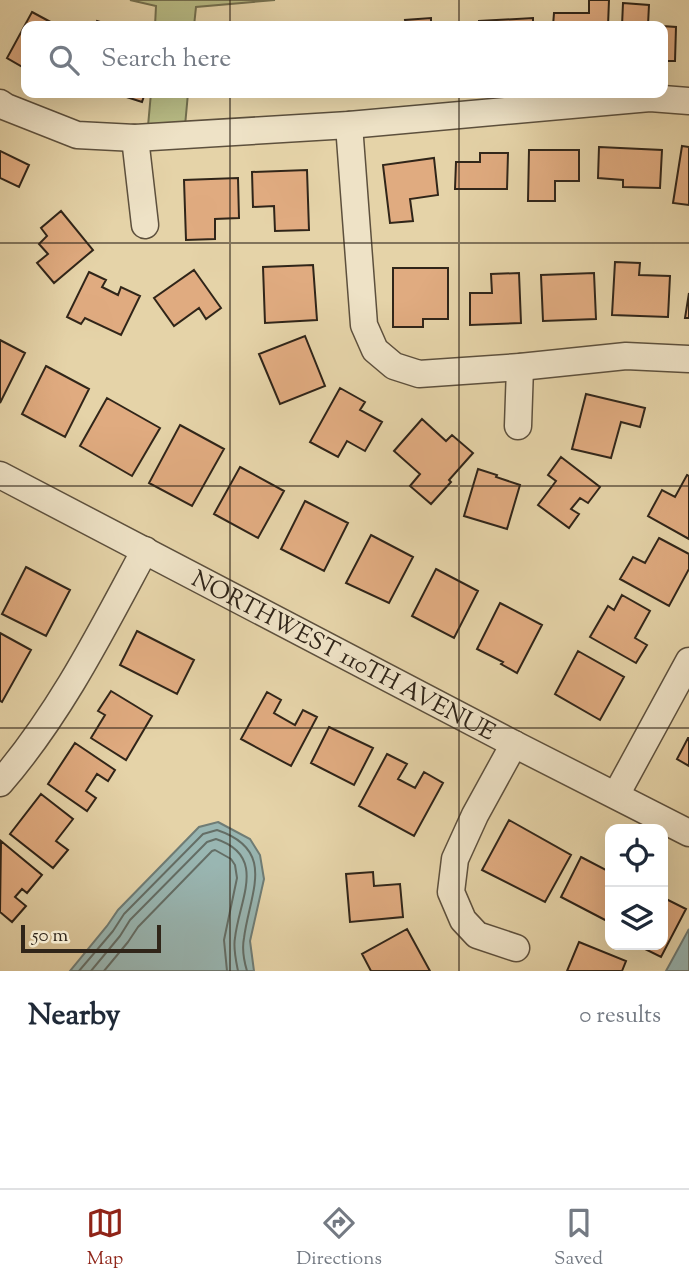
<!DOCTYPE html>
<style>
:root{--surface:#fff;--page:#f2f2f3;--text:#1f2937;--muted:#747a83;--line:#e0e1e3;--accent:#8f2418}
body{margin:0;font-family:"Sorts Mill Goudy",serif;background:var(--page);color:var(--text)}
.controls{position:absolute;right:21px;bottom:21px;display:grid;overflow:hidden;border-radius:14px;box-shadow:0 7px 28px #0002}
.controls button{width:63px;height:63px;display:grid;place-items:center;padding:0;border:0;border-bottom:2px solid var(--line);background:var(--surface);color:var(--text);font:35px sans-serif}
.scale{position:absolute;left:21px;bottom:18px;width:140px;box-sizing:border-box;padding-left:7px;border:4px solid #302519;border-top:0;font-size:19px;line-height:24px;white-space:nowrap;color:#302519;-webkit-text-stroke:5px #eee2c6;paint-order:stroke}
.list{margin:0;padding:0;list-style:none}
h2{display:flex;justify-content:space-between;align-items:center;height:91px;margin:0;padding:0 28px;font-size:30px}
h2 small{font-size:23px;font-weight:400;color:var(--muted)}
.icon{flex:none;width:38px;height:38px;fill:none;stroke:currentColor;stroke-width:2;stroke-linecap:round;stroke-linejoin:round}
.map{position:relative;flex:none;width:689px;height:971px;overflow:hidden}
.search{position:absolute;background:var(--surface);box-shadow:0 7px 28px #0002;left:21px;right:21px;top:21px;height:77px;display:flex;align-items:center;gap:18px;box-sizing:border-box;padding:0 24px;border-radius:14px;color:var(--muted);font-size:26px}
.sheet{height:217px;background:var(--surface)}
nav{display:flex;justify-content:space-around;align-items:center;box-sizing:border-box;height:98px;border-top:2px solid var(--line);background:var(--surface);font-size:19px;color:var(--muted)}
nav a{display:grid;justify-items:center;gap:4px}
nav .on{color:var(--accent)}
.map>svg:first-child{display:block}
.green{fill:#b8bb85;stroke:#74704f;stroke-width:2}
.water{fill:#99b6b2;stroke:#6f7c75;stroke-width:2}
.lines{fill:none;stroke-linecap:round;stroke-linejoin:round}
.shore{stroke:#646e66;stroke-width:2}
.building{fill:#e0ab80;stroke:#302519;stroke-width:2}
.minor-casing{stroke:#5d503d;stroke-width:29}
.minor{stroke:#eee2c6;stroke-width:26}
.grid{fill:none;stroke:#302519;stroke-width:2;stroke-opacity:0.55}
.labels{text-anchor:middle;stroke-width:5;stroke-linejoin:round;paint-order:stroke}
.street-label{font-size:24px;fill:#302519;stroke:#eee2c6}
</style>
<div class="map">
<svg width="689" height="971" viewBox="0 0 689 971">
<rect width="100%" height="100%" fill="#e5d3a8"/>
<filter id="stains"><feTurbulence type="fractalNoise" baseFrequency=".00286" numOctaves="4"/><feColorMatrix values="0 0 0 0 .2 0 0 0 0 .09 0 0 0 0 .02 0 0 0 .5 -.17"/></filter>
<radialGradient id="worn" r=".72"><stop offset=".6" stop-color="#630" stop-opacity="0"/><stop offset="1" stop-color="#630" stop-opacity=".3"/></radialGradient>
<!-- green -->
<path class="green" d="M130 0H275L196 7 194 26H155L156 6Z
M151 93H188L185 126H148Z"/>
<!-- water -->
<path class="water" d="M218 822 250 839 260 855 264 879 250 941 254 971H70L107 926 118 910 199 827Z
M689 929V971H666Z"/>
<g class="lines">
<!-- shore -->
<path class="shore" d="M79 971 113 931 124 914 203 834 217 830C277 850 250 892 244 938 242 948 244 961 247 971
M91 971 120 936 130 920 207 842 216 839C268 856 239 900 235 938 233 948 236 961 238 971
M104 971 128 942 138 927 212 851 215 850 231 859 235 865 237 878 224 940 227 971"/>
</g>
<!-- building -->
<path class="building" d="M589 0H609L608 26H553L554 13H589Z
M623 3 649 5 648 25 676 27 675 61H663V26H622Z
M32 12 58 26H26V69L7 58Z
M431 18V26H406L405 20Z
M533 18V26H479V21Z
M97 21 113 26H95Z
M389 22V26H365V23Z
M114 93H145L142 102Z
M189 93H215V96L190 97Z
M682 146 689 147V205L673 203Z
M599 147 662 150 660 188 623 187V180L598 178Z
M529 150H579V181H555V201H528Z
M0 151 29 165 19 187 0 178Z
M480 153H508L507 189H455L456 162H480Z
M434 158 438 195 410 199 413 221 390 223 383 165Z
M307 170 309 230 275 231 274 206 253 207 252 172Z
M238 178 239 218 215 219V239L186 240 184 180Z
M61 211 93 250 54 283 37 263 48 254 39 244 47 236 41 228Z
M615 262 640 263 639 275 670 276 668 317 612 315Z
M313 265 317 320 265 323 263 267Z
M393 268H448V319H423V327H393Z
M194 270 221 308 206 319 199 308 174 326 154 298Z
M89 272 106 280 102 287 118 295 121 287 140 296 121 335 85 318 81 324 67 317Z
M519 273 521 323 470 325V293H492L491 274Z
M594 273 596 319 543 321 541 275Z
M689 293V318H685Z
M305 336 325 386 280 404 259 354Z
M0 340 25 353 0 403Z
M46 366 89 389 65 437 22 414Z
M340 388 365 402 360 410 382 422 365 451 347 441 338 457 310 442Z
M586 394 645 408 640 427 621 422 611 458 572 449Z
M107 398 160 428 132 476 80 446Z
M422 419 446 441 452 435 473 453 449 480 451 482 431 504 410 486 420 474 394 451Z
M180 425 224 449 192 506 149 483Z
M561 457 600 487 588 503 580 498 571 509 579 514 569 528 538 505 556 481 548 475Z
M240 467 284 491 258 538 214 514Z
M478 469 497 475 496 477 520 485 507 529 464 516Z
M687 475 689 476V539L648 516 662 490 675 497Z
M305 501 348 523 324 571 281 549Z
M371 535 413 557 389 603 346 583Z
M659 538 689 554V569L669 606 620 579 633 557 645 563Z
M26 567 70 590 46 636 2 614Z
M436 569 478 591 454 638 412 616Z
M622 595 650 611 635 638 647 645 636 663 590 637 608 606 614 610Z
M500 603 542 625 517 673 501 664 503 662 477 649Z
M137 631 194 660 177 694 120 665Z
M0 633 31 650 2 702 0 701Z
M578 651 624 677 600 720 555 694Z
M111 691 152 716 126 760 91 738 105 715 98 711Z
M267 692 281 700 274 713 295 725 303 710 317 717 291 766 241 739Z
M329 727 373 748 354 785 311 763Z
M688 738H689V766L677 759Z
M75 743 115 770 108 781 97 774 86 791 96 798 87 811 48 784Z
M387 754 407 764 398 779 415 788 424 772 443 783 414 836 359 806Z
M41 794 73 819 56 841 68 850 53 868 10 834Z
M509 820 571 855 545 902 482 870Z
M1 841 42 875 27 893 22 889 15 897 26 906 12 922 0 912Z
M581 857 610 872 609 922 561 897Z
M373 872 374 886 400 884 403 917 350 922 346 874Z
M663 896 664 898 686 909 661 957 637 945H663Z
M407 929 430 971H371L362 954Z
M579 942 626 961 622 971H567Z"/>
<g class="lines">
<!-- minor casing -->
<g class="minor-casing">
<g id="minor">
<path d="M0 103 6 107 77 135 135 138 349 125 650 98 689 101"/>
<path d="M349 125 364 325 375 350 394 366 419 374 520 367 626 356 689 359"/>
<path d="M135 138 145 225"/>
<path d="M518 426 520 367"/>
<path id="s1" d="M0 475 514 744 689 833"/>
<path d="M514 744 475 815 455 859 451 892 463 920 477 935 516 948"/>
<path d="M0 783C60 714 102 630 145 550"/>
<path d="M616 795 689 661"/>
</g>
</g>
<!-- minor -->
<use href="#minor" class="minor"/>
</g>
<!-- grid -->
<path class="grid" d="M230 0V26M459 0V26M230 93V971M459 93V971M0 243H689M0 486H689M0 728H689"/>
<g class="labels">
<!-- street labels -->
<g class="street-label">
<text dy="8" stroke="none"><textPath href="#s1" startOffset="388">NORTHWEST 110TH AVENUE</textPath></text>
</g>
</g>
<rect width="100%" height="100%" filter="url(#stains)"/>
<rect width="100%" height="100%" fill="url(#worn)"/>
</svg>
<div class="controls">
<button><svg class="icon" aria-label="locate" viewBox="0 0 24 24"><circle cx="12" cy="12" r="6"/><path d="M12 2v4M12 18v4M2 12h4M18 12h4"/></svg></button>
<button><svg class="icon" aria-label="layers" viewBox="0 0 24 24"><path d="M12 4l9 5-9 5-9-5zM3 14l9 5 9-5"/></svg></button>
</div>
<div class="scale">50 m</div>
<div class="search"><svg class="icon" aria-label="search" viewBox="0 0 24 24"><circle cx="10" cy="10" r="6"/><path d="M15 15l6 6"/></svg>Search here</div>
</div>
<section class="sheet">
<h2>Nearby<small>0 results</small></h2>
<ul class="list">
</ul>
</section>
<nav>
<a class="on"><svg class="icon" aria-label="map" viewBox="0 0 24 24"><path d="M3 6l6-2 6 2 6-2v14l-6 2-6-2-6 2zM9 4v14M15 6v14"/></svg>Map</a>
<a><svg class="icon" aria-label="directions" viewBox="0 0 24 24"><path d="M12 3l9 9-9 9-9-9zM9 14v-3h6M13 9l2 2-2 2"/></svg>Directions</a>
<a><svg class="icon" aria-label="saved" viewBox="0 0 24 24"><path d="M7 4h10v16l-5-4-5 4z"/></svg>Saved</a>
</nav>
